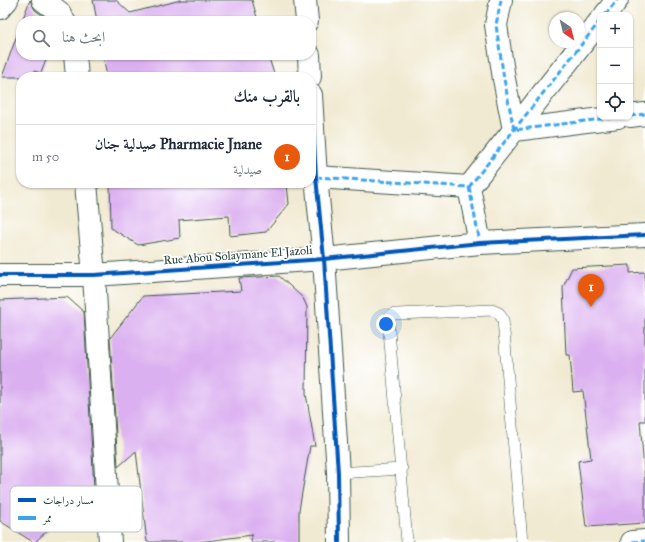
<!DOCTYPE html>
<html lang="ar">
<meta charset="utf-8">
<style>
:root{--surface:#fff;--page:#f2f2f3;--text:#1f2937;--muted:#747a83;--line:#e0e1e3;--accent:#ea580c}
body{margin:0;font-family:"IM FELL Great Primer",Amiri,serif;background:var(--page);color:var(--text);direction:rtl}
.controls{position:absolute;right:12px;top:12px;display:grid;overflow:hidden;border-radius:8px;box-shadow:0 1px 3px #0004}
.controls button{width:36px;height:36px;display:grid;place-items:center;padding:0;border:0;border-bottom:1px solid var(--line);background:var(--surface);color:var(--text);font:20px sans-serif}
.compass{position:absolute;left:549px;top:12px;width:36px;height:36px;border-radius:50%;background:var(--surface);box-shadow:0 1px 3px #0004;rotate:145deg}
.you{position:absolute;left:386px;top:324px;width:14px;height:14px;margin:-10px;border:3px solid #fff;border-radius:50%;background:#1a73e8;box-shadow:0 0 0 6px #1a73e833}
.badge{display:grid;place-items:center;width:26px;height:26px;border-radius:50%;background:var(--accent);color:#fff;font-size:13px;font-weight:700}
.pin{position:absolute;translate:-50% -33px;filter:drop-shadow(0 1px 2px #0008)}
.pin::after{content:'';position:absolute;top:21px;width:14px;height:12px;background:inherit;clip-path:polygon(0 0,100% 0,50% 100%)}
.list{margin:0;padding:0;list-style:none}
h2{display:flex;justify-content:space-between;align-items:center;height:52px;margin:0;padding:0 16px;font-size:17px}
h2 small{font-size:13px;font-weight:400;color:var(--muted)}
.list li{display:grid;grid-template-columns:26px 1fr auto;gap:12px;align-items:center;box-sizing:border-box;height:64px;padding:0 16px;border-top:1px solid var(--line)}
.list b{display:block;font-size:15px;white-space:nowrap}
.list p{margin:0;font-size:13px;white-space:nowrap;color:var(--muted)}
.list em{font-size:13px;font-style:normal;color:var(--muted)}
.icon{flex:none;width:22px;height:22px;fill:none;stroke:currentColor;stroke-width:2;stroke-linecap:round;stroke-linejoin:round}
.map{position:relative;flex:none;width:645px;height:542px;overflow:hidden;direction:ltr}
.search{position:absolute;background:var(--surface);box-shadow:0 1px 3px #0004;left:16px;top:16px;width:300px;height:44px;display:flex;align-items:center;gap:10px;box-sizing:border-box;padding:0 14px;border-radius:16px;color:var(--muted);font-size:15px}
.panel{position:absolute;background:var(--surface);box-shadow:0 1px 3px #0004;left:16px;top:72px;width:300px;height:116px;border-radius:16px;direction:rtl}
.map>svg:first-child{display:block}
.building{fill:#dbb0f0}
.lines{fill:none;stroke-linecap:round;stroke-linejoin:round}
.lane-casing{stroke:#3e574c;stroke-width:12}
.street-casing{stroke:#3e574c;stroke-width:24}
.lane{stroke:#fff;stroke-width:11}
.street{stroke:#fff;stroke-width:22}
.quiet{stroke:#3da4eb;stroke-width:3;stroke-dasharray:6 3;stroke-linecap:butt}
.cycleway-casing{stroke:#fff;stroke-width:6}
.cycleway{stroke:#0057b8;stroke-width:4}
.labels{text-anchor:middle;stroke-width:3.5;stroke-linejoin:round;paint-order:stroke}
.street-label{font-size:12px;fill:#1f3d34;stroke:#fff}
.key{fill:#fff;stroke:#bcc5c2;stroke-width:1}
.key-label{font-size:11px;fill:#1f3d34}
</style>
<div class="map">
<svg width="645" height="542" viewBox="0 0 645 542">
<rect width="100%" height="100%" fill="#fff"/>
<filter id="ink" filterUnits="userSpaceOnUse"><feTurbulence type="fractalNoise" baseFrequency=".025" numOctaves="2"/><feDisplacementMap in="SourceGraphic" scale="8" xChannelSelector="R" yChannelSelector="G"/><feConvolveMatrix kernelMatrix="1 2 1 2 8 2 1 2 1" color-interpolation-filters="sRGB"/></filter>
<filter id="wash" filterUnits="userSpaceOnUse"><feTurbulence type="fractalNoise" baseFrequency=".012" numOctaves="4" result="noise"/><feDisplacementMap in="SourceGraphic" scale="16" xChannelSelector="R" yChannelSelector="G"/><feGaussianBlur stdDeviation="0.9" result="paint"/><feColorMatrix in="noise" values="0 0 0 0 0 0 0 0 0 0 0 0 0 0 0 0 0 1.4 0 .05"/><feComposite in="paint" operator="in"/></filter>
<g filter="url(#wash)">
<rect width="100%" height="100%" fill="#f1ead2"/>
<g id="blocks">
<!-- building -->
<path class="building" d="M30 0 35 10 50 21H22Z
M93 0H116L130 13 181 0H252L258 21H97Z
M21 24V55H48L41 73 34 71 32 77H2Z
M103 55H268L275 77H107Z
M110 183H287L289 204 266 232 230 236 229 216 179 220 180 238 138 245 111 228Z
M630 265V273L645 272V421H640L645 482V523L586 527 578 461 591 459 583 391 573 392 570 355H566L563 287 572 268Z
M279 276 303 298 307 307 306 394 315 446H310L299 510V542H251L252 535 199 542H147L136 451 118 467 110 338 143 296 241 291 239 278Z
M67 297 84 312 94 488 35 542H33L0 521V300Z"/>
</g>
</g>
<g filter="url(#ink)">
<use href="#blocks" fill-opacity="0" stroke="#3e574c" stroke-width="1"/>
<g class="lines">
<!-- lane casing -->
<g class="lane-casing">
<path id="lane" d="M338 473 402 469
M407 542 388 319 393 314H397L492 310 499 313 503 320 522 542"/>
</g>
<!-- street casing -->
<g class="street-casing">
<path id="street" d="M43 0 59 12 64 21
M305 0 307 21
M501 0 496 25 504 79 514 130 618 117
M0 8 7 0
M605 15 617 0
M75 55 77 77
M309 55 310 77
M311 95 316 177 324 259 338 473 339 542
M630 116 645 114
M316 177 469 187 600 21
M86 183 94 275 110 542
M469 187 480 243
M0 275H94L324 259 480 243 645 235
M632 542 645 541"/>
</g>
<!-- lane -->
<use href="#lane" class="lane"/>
<!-- street -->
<use href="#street" class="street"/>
<!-- quiet -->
<path class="quiet" d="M501 0 496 25 504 79 514 130 618 117
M605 15 617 0
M630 116 645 114
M316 177 469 187 600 21
M469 187 480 243
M632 542 645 541"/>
<!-- cycleway casing -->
<g class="cycleway-casing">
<path id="cycleway" d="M311 95 316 177 324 259 338 473 339 542
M0 275H94L324 259 480 243 645 235"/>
</g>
<!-- cycleway -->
<use href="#cycleway" class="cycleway"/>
</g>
</g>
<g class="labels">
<!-- street labels -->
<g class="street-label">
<text transform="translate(238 255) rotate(-4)" y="4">Rue Abou Solaymane El Jazoli</text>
</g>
</g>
<!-- legend -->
<rect x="10" y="486" width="132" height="46" rx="6" class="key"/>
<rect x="18" y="498" width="18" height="4" fill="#0057b8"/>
<rect x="18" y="516" width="18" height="4" fill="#3da4eb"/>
<g class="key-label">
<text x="43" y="504">مسار دراجات</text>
<text x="43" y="522">ممر</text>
</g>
</svg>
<div class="controls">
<button>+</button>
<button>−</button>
<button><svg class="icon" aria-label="locate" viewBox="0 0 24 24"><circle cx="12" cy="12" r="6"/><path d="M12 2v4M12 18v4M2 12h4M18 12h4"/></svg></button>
</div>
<svg class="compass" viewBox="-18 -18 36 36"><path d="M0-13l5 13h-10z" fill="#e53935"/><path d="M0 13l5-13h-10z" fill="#747a83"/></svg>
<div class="you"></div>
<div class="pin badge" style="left:591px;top:307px">1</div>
<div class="search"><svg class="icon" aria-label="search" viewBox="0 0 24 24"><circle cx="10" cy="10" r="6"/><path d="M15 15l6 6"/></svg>ابحث هنا</div>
<section class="panel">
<h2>بالقرب منك<small></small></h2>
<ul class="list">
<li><span class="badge">1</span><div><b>Pharmacie Jnane صيدلية جنان</b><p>صيدلية</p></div><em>50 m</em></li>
</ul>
</section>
</div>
